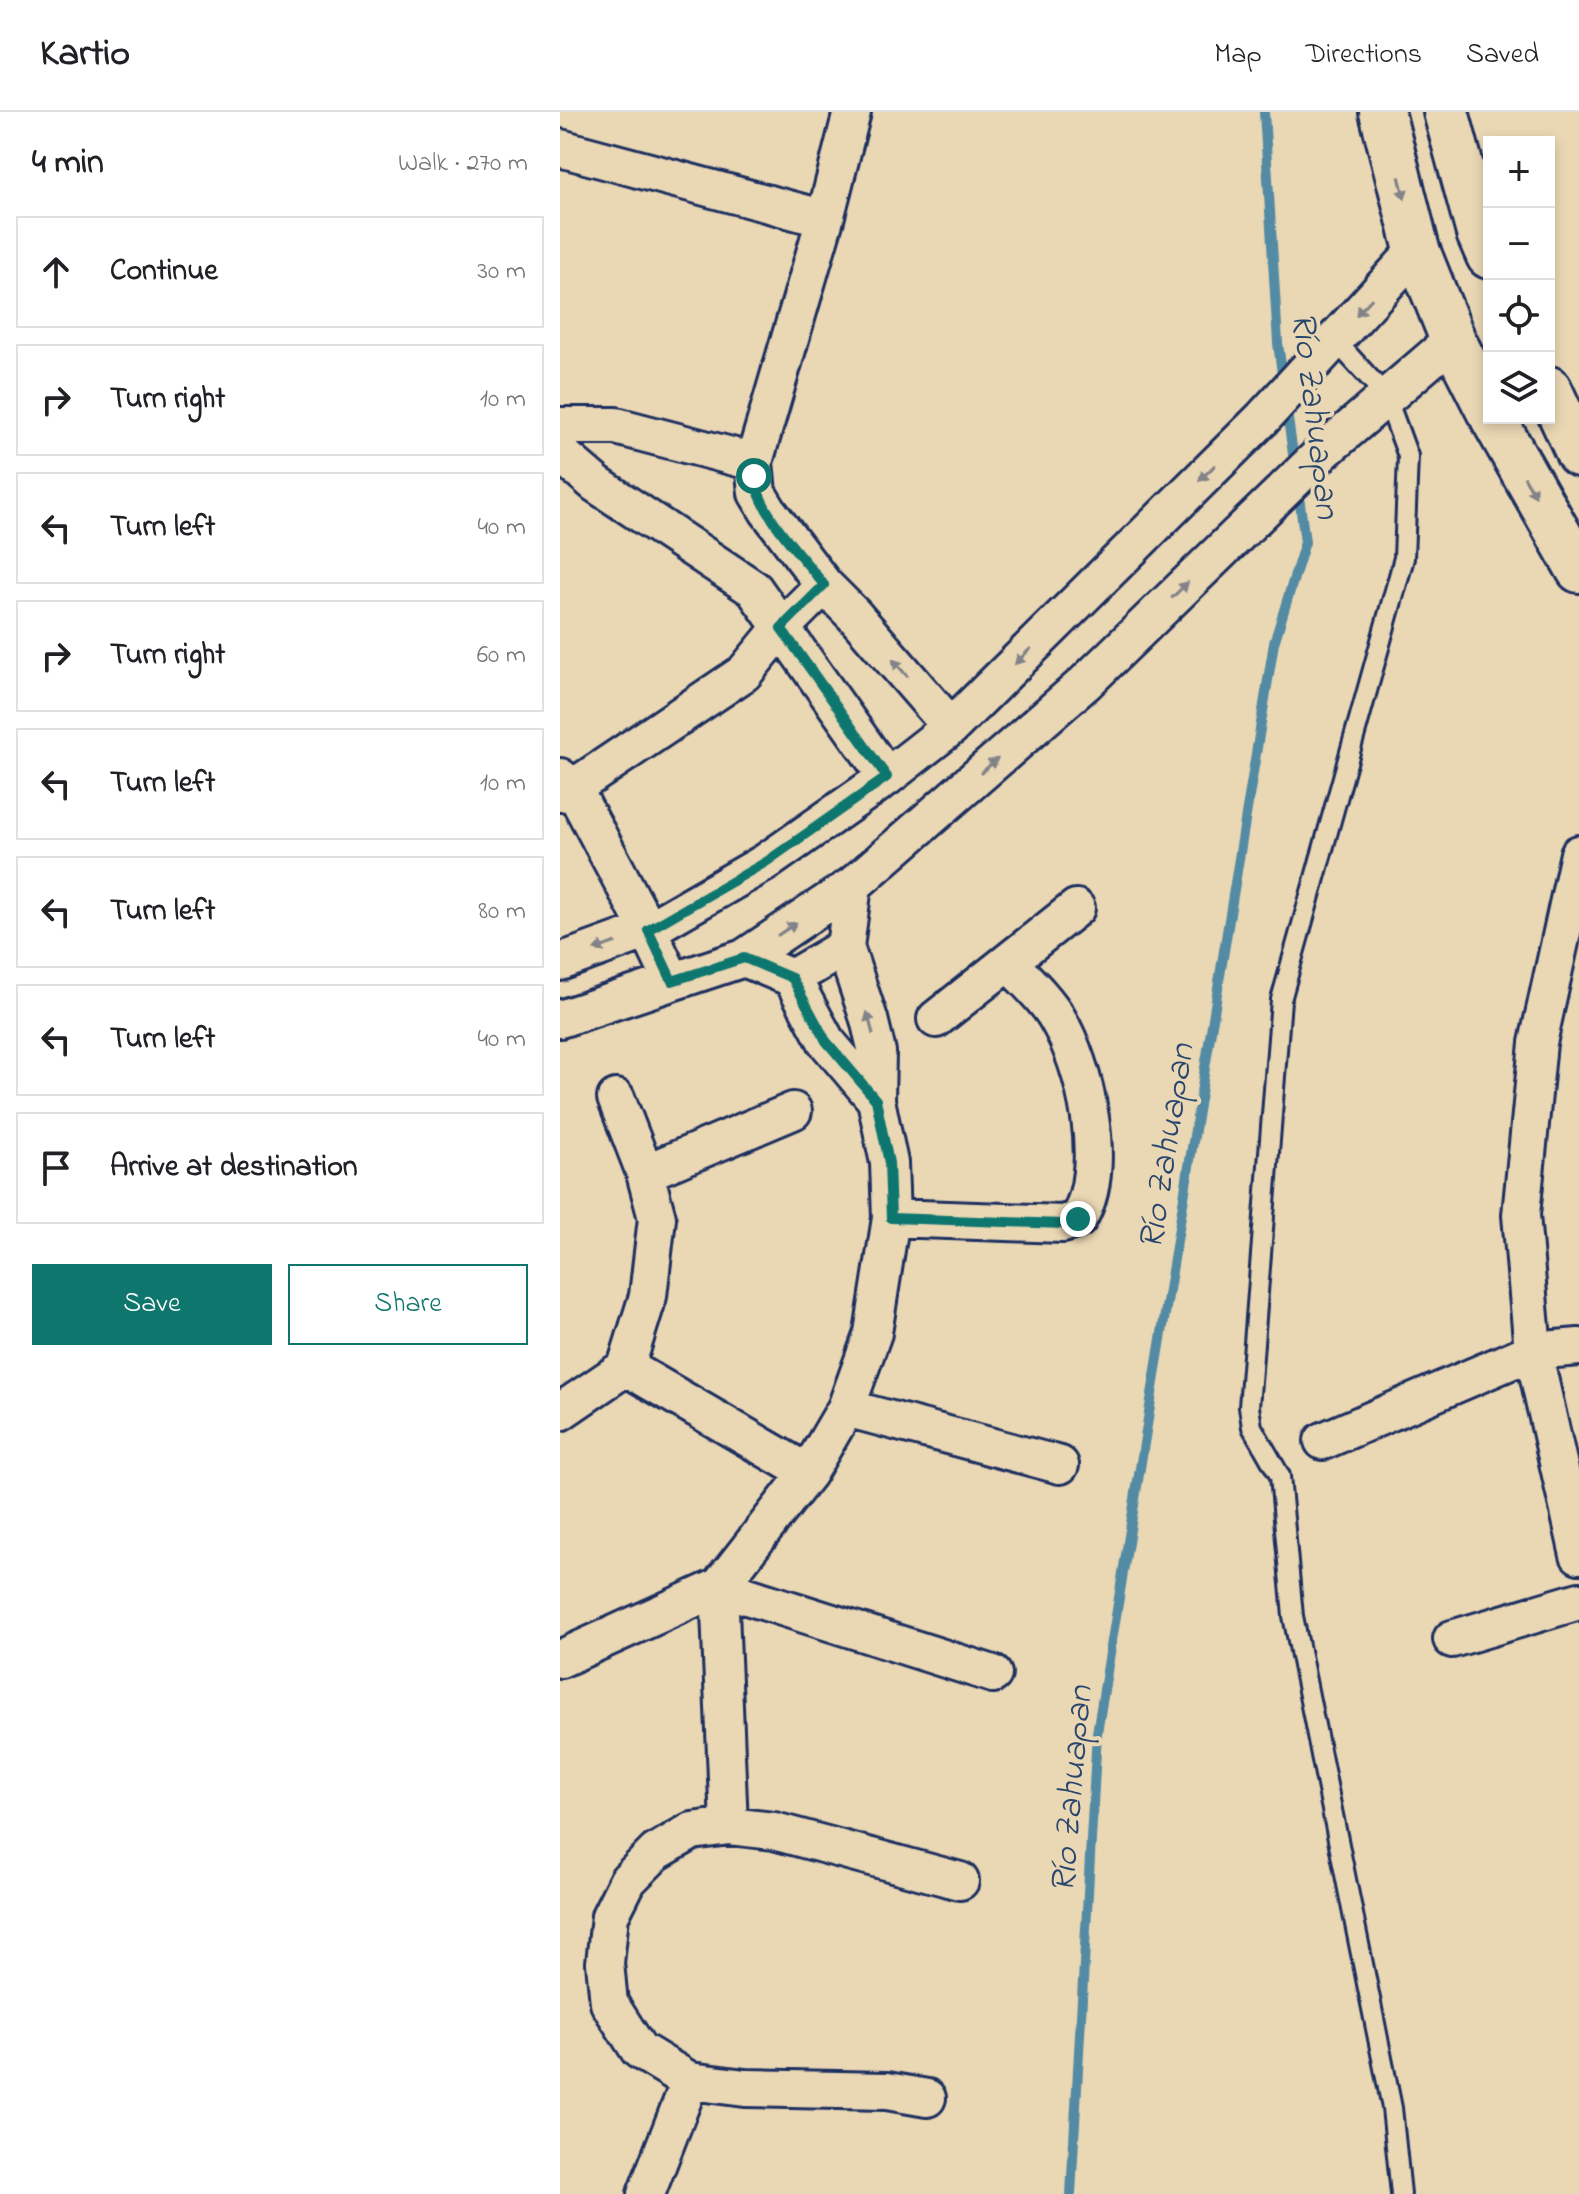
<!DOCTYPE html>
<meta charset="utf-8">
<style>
:root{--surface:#fff;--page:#f6f6f6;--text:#202124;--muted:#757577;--line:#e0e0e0;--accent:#0f766e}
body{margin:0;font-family:"Indie Flower",sans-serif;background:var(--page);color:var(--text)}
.controls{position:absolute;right:24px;top:24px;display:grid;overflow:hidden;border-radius:0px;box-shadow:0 4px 12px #0003}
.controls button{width:72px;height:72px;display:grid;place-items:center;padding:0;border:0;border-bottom:2px solid var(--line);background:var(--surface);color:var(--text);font:40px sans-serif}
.stop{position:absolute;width:24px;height:24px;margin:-18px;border:6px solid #0f766e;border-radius:50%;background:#fff}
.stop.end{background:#0f766e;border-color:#fff;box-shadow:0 2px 8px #0008}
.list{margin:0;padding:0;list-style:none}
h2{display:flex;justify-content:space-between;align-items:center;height:104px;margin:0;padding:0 32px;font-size:34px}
h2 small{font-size:26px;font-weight:400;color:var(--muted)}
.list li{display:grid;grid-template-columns:52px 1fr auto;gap:24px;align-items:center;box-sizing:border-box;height:112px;margin:0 16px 16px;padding:0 16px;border:2px solid var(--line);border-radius:0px}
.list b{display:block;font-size:30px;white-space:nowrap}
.list em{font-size:26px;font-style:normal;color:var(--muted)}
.actions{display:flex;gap:16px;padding:24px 32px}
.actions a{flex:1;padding:18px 0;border:2px solid var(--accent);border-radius:0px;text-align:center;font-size:28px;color:var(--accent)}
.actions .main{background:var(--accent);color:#fff}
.icon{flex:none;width:44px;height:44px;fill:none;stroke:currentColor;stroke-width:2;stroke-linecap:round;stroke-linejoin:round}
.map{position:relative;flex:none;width:1019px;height:2082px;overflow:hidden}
header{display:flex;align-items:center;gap:48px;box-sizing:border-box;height:112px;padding:0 40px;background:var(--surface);border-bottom:2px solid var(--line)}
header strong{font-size:38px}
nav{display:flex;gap:44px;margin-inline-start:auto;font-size:28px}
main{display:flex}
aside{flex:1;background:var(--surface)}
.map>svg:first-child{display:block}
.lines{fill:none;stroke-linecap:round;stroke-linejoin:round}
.stream{stroke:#528ba4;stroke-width:10}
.lane-casing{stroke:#1b2f5e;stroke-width:24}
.street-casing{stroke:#1b2f5e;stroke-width:42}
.secondary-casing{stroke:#1b2f5e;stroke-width:50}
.lane{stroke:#ead7b4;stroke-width:18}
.street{stroke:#ead7b4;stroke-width:36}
.secondary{stroke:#ead7b4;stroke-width:44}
.oneway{fill:#828389}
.route{stroke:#0f766e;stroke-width:10}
.labels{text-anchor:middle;stroke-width:8;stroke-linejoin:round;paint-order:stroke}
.water-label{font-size:36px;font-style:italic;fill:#29466f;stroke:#ead7b4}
</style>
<header>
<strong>Kartio</strong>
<nav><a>Map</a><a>Directions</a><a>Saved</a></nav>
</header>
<main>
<aside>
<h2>4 min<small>Walk · 270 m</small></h2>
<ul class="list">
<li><svg class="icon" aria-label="ahead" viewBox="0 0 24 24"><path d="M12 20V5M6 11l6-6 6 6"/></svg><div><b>Continue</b></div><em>30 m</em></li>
<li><svg class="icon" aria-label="right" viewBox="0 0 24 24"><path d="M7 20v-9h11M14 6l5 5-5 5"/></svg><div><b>Turn right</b></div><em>10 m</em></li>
<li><svg class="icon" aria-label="left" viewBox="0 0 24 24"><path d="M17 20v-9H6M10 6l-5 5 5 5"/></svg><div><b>Turn left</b></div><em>40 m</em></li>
<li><svg class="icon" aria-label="right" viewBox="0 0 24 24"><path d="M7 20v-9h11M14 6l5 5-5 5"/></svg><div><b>Turn right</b></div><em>60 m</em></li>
<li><svg class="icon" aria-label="left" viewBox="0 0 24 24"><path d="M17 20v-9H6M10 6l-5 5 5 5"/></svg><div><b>Turn left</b></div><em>10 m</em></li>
<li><svg class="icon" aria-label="left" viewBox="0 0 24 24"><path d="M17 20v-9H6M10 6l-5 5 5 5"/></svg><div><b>Turn left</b></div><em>80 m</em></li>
<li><svg class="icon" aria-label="left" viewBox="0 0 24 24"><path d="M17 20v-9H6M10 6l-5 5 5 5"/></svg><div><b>Turn left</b></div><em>40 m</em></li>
<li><svg class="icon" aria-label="arrive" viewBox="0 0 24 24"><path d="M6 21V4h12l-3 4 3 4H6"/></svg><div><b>Arrive at destination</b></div></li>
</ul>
<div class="actions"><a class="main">Save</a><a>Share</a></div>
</aside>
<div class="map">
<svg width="1019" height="2082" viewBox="0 0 1019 2082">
<rect width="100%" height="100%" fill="#ead7b4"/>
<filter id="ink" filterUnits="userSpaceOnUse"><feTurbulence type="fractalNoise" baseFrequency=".0125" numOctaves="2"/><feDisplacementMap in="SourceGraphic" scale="16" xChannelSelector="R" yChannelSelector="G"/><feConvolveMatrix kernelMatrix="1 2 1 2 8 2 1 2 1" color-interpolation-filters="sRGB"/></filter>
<g filter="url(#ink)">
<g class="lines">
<!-- stream -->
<path class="stream" d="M704 0 718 231 723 269
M726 293 735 356
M511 2082 537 1621 714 531 745 430 738 376"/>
<!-- lane casing -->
<g class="lane-casing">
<path id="lane" d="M774 227 826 284 848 344 844 446 721 888 689 1295 692 1315 720 1364 733 1504 832 1996 841 2082"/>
</g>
<!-- street casing -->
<g class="street-casing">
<path id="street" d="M292 0 265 107 194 350 197 381 208 399 264 473 294 503 391 615
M0 36 265 107
M0 314H56L194 350
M0 341 36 372 194 477 327 665
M0 665 13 676 88 818 112 869
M0 681 13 676 184 561 221 516 264 473
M1019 742 978 931 961 1103 973 1239 1019 1443
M184 846 232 866 266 929 316 988
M0 850 88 818 206 750 327 665 391 615 703 306 857 138
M232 866 285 835
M0 907 184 846 293 773 525 571 765 338 893 228
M376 907 516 796
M85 1061 233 999
M331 1106 503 1112 518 1107C549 1056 526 955 497 906 485 885 464 867 448 850
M66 1255 248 1361
M286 1296 500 1353
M0 1300 66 1255 88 1184 97 1106 85 1061 56 986
M763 1329 973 1239 1019 1235
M892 1527 1019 1489
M0 1547 159 1475 248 1361 286 1296 313 1221 331 1106 329 1051 316 988 317 940 309 907 285 835 293 773
M169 1714 159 1475 433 1562
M367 1986 327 1979 185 1976 130 1969 79 1938 49 1891 45 1851 50 1804 68 1768 96 1740 132 1719 169 1714 214 1719 400 1769
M86 2082 130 1969"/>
</g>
<!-- secondary casing -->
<g class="secondary-casing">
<path id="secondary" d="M822 0 857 138 893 228 929 299
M886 0 919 121 929 144
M989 277 1019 342
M933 306 1019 458"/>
</g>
<!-- lane -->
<use href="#lane" class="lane"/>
<!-- street -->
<use href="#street" class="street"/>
<!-- secondary -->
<use href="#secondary" class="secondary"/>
</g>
<!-- one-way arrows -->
<defs><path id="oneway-solid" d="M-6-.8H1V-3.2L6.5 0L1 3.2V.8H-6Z" transform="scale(2)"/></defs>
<g class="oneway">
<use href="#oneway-solid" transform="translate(842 76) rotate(76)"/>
<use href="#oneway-solid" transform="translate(804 195) rotate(133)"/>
<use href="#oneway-solid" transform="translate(647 361) rotate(135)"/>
<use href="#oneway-solid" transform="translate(970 375) rotate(60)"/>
<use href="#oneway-solid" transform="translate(620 478) rotate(-44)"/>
<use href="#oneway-solid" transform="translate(463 544) rotate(135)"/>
<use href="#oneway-solid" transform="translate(340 556) rotate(-131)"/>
<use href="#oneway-solid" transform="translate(429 654) rotate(-41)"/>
<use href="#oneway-solid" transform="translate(227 817) rotate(-34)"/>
<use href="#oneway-solid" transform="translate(45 834) rotate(160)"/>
<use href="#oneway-solid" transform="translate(310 911) rotate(-105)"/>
</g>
</g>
<g class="lines" filter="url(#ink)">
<!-- route -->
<path class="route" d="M194 364C201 404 239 440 264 473L221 516 327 665 206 750 88 818 112 869 184 846 232 866 266 929 316 988 329 1051 331 1106 503 1112 518 1107"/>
</g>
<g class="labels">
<!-- water labels -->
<g class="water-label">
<text transform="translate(758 303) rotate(83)" y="13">Río Zahuapan</text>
<text transform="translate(604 1034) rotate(-81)" y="13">Río Zahuapan</text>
<text transform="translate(509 1677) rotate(-85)" y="13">Río Zahuapan</text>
</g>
</g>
</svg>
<div class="controls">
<button>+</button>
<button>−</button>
<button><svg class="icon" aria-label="locate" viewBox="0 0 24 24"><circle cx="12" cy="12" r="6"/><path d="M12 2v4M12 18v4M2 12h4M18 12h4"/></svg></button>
<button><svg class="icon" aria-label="layers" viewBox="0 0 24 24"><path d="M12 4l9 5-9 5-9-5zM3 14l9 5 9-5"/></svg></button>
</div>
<div class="stop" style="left:194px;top:364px"></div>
<div class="stop end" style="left:518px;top:1107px"></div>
</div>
</main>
